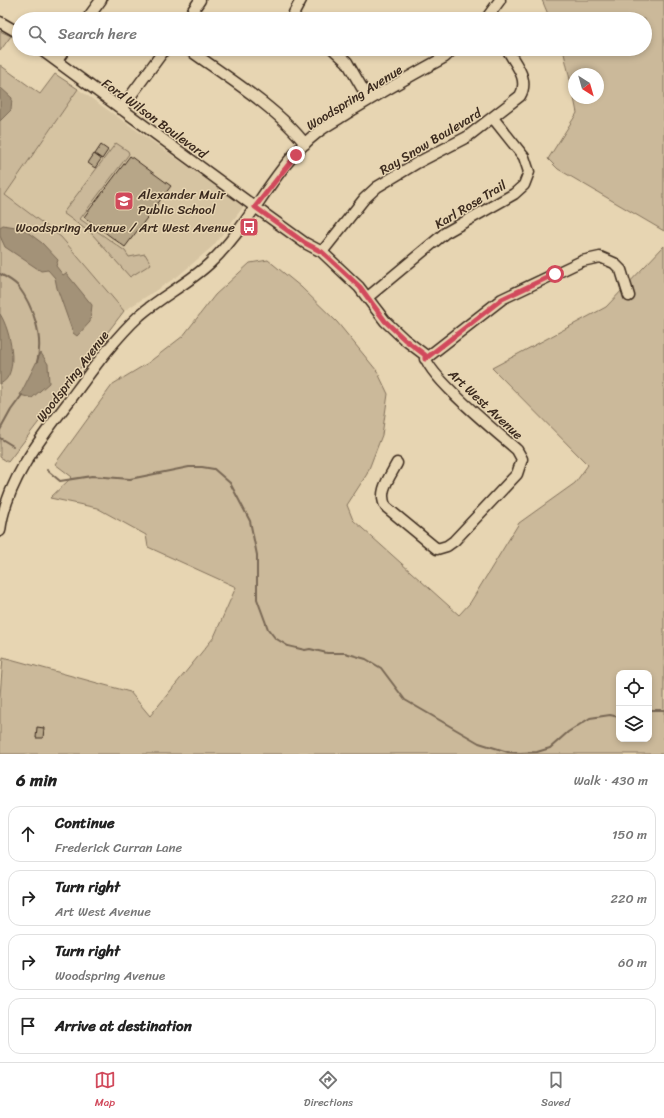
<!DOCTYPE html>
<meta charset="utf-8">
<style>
:root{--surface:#fff;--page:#f6f6f6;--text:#222;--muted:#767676;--line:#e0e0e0;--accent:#d1495b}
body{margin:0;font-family:Sriracha,sans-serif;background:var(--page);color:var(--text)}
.controls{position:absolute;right:12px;bottom:12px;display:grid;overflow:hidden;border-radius:8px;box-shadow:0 2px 6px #0003}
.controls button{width:36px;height:36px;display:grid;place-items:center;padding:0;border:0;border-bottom:1px solid var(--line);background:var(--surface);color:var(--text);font:20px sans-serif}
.compass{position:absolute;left:568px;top:68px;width:36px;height:36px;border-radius:50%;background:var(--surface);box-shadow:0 2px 6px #0003;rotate:143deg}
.stop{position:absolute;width:12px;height:12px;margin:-9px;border:3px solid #d1495b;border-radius:50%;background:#fff}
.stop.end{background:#d1495b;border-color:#fff;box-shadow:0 1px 4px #0008}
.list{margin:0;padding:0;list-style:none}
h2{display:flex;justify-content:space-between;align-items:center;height:52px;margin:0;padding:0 16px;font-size:17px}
h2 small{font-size:13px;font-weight:400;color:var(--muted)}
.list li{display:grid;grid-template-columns:26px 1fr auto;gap:12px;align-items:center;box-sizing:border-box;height:56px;margin:0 8px 8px;padding:0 8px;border:1px solid var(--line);border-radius:12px}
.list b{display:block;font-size:15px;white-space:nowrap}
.list p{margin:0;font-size:13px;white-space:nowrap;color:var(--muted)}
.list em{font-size:13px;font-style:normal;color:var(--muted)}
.icon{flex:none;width:22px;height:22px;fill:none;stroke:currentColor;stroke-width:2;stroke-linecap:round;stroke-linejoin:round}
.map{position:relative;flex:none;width:664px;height:754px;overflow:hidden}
.search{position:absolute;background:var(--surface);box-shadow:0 2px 6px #0003;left:12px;right:12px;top:12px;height:44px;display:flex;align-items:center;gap:10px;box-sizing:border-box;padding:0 14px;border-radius:22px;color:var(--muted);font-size:15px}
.sheet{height:308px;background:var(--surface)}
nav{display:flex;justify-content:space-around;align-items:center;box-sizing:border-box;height:56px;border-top:1px solid var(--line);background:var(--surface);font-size:11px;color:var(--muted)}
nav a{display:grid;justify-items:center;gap:2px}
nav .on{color:var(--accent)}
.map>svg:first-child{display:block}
.built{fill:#d6c4a2}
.green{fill:#cbb99a;stroke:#83725c;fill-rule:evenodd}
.water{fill:#a39278;stroke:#796854}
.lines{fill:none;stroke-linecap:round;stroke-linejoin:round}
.stream{stroke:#796854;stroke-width:2}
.building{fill:#b7a688;stroke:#3b2a1e}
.minor-casing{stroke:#3b2a1e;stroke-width:13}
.minor{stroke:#e7d5b2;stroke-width:10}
.route{stroke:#d1495b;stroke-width:5}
.labels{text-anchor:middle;stroke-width:3;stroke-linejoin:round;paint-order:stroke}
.street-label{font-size:13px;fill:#3b2a1e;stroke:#e7d5b2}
.poi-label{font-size:13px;fill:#3b2a1e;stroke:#e7d5b2;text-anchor:start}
</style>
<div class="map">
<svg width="664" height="754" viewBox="0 0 664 754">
<rect width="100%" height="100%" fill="#e7d5b2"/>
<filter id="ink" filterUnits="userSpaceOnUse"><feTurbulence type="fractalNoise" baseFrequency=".025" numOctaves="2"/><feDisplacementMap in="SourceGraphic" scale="8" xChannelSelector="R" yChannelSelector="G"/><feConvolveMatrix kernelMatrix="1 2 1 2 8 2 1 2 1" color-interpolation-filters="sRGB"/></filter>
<g filter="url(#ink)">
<!-- built -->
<path class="built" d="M78 89 244 206 213 246 178 276 124 311 61 237 5 195Z"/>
<!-- green -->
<path class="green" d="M542 0H664V231L558 169 548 159 577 113 574 98H598V74H574V97L563 49H645V19H550Z
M0 31 11 36 0 51Z
M0 65 40 94 55 74 78 89 5 195 61 237 124 311 8 462 0 457Z
M116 143 128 151 129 154 80 219 125 251 129 257 145 254 151 264 130 277 92 234 63 213Z
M664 246V754H0V696L3 657 130 692 150 716 214 637 236 587 148 547 146 535 97 508 50 498 72 477 55 464 113 384 148 363 183 336 215 295 250 263 268 260 301 287 337 322 377 371 388 394 382 435 367 474 347 505 353 520 459 615 470 603 519 523 575 483 588 465 492 368 606 307ZM619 673H649V739H619Z"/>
<!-- water -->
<path class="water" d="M0 87 12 98 11 110 0 121Z
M3 225 22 228 42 243 58 260 56 266 63 275 66 273 92 305 90 322 77 336 73 333 57 288 55 278 48 270 41 271 5 247 0 236V227Z
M0 314C10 329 21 375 0 384Z
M41 353 48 364 49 383 32 398 20 395Z"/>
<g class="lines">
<!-- stream -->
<path class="stream" d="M0 274C6 277 13 281 18 286 33 306 44 337 37 362
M0 430 11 410 22 395
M0 438 13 446
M47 470 60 481 92 476 130 479 189 467H202L214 469 230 483 250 521 257 555V599L268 629 275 638 288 646 305 650 310 649 327 653H345L366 659 381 668 405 700 479 743 508 752 520 753 537 752 550 748 568 732 590 718 610 715 619 717
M649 710H664"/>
</g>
<!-- building -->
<path class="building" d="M101 145 108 150 102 159 95 154Z
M94 154 101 159 95 168 88 163Z
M130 156 171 186 125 247 84 217Z
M37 727 44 728 43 738H36Z"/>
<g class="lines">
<!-- minor casing -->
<g class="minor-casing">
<path id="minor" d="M87 19 101 0
M187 19 200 0
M295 19 294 13 301 0
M486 19 500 0
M0 22 19 33
M40 49 255 207 305 243 322 252 359 287 385 321 404 339 425 355C426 375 499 434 517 450L522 459 517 474 454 541 447 546 437 549 386 507C377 492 390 477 397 463
M188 49C224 75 279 109 305 144
M333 49 347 62 369 100
M57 61 65 49
M121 109 165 49
M322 252 364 199 377 187 417 163 467 137 520 96C530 79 515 64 507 49
M368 297 445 233 514 194 524 185 529 172 524 157 493 118
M425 359 502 299 582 261 600 257 614 263 621 270 629 296
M0 531C6 481 41 438 70 400 92 370 113 340 140 315 162 296 189 283 210 263 251 225 273 167 318 132 327 125 337 120 346 114 378 94 412 75 445 57L453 49"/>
</g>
<!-- minor -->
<use href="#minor" class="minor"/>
</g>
</g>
<g class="lines" filter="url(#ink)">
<!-- route -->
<path class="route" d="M296 155 255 207 305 243 322 252 360 287 385 321 404 339 425 355V359L502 299 555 274"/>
</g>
<!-- icons -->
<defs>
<g id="school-square" transform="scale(1)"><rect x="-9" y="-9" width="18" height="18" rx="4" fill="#d1495b" stroke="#e7d5b2"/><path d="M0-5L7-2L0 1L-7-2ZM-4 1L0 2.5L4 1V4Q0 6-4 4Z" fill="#fff"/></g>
<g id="bus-square" transform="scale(1)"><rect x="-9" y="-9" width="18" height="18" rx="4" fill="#d1495b" stroke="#e7d5b2"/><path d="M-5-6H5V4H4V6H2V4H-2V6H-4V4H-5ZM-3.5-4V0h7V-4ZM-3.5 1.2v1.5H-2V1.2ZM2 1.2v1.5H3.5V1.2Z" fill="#fff"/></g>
</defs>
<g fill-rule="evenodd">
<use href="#school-square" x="124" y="201"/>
<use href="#bus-square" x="249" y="227"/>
</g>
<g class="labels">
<!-- street labels -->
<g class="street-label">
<text transform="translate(354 97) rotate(-32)" y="5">Woodspring Avenue</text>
<text transform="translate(155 118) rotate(36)" y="5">Ford Wilson Boulevard</text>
<text transform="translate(430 141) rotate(-31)" y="5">Ray Snow Boulevard</text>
<text transform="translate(470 204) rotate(-31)" y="5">Karl Rose Trail</text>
<text transform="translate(72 376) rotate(-53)" y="5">Woodspring Avenue</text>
<text transform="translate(486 404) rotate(43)" y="5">Art West Avenue</text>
</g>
<!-- poi labels -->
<g class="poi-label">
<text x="138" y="199">Alexander Muir<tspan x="138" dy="15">Public School</tspan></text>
<text x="235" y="232" text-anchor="end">Woodspring Avenue / Art West Avenue</text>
</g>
</g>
</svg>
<div class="controls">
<button><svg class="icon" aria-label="locate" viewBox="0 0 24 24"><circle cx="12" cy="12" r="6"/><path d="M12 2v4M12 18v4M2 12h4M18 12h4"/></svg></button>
<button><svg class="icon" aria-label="layers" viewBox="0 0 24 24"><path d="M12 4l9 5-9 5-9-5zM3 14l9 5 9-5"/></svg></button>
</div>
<svg class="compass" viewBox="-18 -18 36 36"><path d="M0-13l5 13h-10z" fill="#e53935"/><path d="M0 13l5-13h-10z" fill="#767676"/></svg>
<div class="stop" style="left:555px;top:274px"></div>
<div class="stop end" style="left:296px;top:155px"></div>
<div class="search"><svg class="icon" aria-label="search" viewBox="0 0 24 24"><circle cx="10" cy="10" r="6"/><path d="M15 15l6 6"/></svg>Search here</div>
</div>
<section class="sheet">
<h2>6 min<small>Walk · 430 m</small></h2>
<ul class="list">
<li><svg class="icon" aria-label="ahead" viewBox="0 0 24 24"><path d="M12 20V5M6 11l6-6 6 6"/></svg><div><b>Continue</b><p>Frederick Curran Lane</p></div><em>150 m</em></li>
<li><svg class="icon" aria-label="right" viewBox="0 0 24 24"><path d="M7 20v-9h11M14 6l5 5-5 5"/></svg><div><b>Turn right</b><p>Art West Avenue</p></div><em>220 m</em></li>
<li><svg class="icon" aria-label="right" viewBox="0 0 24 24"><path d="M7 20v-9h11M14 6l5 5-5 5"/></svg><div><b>Turn right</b><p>Woodspring Avenue</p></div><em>60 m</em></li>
<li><svg class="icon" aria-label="arrive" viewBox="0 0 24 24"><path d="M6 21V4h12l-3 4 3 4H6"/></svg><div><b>Arrive at destination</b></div></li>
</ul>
</section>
<nav>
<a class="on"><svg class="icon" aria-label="map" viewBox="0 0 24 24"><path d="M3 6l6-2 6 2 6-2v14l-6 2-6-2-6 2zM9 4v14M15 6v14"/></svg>Map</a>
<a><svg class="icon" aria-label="directions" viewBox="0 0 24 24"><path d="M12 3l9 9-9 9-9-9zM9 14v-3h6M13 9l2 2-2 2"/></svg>Directions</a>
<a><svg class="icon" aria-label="saved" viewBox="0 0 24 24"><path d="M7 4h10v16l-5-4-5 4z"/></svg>Saved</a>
</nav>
